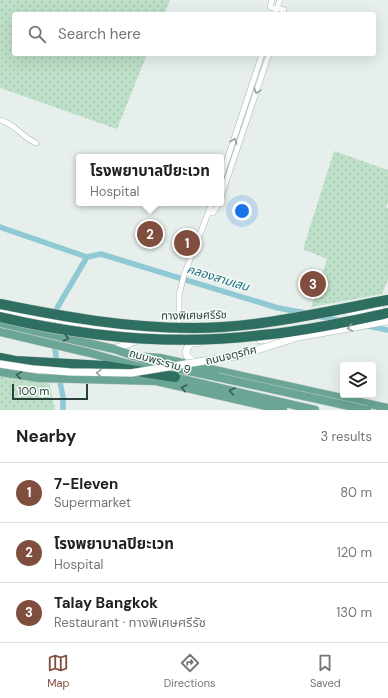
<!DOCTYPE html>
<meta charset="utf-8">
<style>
:root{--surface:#fff;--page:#f2f2f2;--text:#202124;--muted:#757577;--line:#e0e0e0;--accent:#7f4e3f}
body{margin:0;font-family:"DM Sans","Noto Sans Thai",sans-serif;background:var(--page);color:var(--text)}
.controls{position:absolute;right:12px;bottom:12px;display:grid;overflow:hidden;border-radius:4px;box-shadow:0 4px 16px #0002}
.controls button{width:36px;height:36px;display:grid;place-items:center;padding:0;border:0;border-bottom:1px solid var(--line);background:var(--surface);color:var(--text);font:20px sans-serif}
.scale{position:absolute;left:12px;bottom:10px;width:76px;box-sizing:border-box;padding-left:4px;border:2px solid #24423a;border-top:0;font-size:11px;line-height:14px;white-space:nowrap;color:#24423a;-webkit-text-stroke:3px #f7fbf9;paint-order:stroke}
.you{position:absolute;left:242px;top:211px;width:14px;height:14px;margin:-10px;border:3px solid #fff;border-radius:50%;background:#1a73e8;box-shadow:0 0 0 6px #1a73e833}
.badge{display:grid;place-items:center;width:26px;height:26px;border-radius:50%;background:var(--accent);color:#fff;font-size:13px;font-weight:700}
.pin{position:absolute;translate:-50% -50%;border:2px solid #fff;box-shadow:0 1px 4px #0006}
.popup{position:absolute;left:76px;top:154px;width:148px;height:52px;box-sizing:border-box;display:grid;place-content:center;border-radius:4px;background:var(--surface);filter:drop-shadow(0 1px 3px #0005);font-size:13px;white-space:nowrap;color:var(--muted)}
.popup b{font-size:15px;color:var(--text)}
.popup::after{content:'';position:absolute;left:50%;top:100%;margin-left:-8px;border:8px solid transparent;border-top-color:var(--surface)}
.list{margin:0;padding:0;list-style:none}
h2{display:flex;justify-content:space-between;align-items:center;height:52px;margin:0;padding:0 16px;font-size:17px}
h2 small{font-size:13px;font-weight:400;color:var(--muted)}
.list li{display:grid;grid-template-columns:26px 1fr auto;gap:12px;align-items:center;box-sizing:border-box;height:60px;padding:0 16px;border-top:1px solid var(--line)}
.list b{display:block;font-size:15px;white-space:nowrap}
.list p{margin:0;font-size:13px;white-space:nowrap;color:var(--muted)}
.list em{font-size:13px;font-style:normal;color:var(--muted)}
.icon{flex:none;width:22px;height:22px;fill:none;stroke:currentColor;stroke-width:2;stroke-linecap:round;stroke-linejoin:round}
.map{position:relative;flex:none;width:388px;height:410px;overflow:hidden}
.search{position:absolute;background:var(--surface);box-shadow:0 4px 16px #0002;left:12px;right:12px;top:12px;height:44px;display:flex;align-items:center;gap:10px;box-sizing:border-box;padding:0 14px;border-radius:4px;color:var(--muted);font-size:15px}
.sheet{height:232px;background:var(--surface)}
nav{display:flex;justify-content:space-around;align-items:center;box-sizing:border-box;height:56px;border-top:1px solid var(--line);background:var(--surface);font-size:11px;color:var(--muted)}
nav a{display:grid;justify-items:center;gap:2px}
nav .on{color:var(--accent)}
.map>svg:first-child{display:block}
.green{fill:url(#green-dots)}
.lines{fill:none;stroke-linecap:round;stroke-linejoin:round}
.canal{stroke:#8ec9d4;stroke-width:5.5}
.minor-casing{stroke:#a8b8b2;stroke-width:6}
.secondary-casing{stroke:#a4bbb3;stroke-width:8}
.primary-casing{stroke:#c2cac8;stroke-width:9}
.motorway-casing{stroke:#c2cac8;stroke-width:11}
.minor{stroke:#fff;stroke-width:5}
.secondary{stroke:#fff;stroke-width:7}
.primary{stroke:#6aa596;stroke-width:8}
.motorway{stroke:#2f6f62;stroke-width:10}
.secondary-bridge-casing{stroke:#a4bbb3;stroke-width:8;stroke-linecap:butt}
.primary-bridge-casing{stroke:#c2cac8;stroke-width:9;stroke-linecap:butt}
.motorway-bridge-casing{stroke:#c2cac8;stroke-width:11;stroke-linecap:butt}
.secondary-bridge{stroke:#fff;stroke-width:7}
.primary-bridge{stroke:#6aa596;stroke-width:8}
.motorway-bridge{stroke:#2f6f62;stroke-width:10}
.oneway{stroke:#92a09c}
.oneway2{stroke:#365b51}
.labels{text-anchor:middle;stroke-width:3;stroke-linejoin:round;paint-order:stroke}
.street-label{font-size:11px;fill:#24423a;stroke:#f7fbf9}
.water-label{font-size:12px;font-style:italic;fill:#1c6f80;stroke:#f7fbf9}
</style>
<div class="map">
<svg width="388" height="410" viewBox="0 0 388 410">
<defs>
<pattern id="green-dots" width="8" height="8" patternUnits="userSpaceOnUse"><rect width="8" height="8" fill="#bfe0c8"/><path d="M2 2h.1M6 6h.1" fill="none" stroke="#a4c1ad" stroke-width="1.8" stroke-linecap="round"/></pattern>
</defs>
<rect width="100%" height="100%" fill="#e6efeb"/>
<!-- green -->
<path class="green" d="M0 0H170L164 14H14V54H147L117 129 0 88Z
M334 151 388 170V202L386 207 388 208V279L382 294 311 307 327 259 303 249Z
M0 375 49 382 55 410H0Z"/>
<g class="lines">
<!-- canal -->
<path class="canal" d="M0 227 87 257 101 254 278 308 306 313
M318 316 341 321
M55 317 57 308 87 257
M367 326 388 330
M54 341 57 364
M59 377 63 397V410"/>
<!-- minor casing -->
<g class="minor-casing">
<path id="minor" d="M272 0 270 7 277 9
M277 8 284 10 282 14
M275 14 280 0
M0 120C15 124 22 137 36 143
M221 178 262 54
M221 197 269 54
M208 213H213L219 203
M179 328V295L184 275 212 203"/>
</g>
<!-- secondary casing -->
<g class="secondary-casing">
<path id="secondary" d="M0 310 123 330 176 333
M349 313 380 307
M260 340 292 338
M198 343H191C181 354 188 358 198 365
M114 349 138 340"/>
</g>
<!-- primary casing -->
<g class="primary-casing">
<path id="primary" d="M0 323 114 349 160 365 217 377
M0 332 90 353 147 369
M133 356 160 358 388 408
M0 372 38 378 156 381 283 410
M169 376 315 410"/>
</g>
<!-- motorway casing -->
<g class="motorway-casing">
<path id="motorway" d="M0 358 15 361 105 366 175 377"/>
</g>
<!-- minor -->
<use href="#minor" class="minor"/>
<!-- secondary -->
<use href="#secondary" class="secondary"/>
<!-- primary -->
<use href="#primary" class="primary"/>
<!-- motorway -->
<use href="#motorway" class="motorway"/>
<!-- secondary-bridge casing -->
<g class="secondary-bridge-casing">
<path id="secondary-bridge" d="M0 364 32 369 70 372 131 373 241 355 298 337 388 321"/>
</g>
<!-- primary-bridge casing -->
<g class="primary-bridge-casing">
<path id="primary-bridge" d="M217 377 367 410"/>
</g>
<!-- motorway-bridge casing -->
<g class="motorway-bridge-casing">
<path id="motorway-bridge" d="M0 304C64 317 127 328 193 328 258 328 324 312 388 300
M0 317C86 337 174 346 262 335 305 331 346 322 388 313"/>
</g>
<!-- secondary-bridge -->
<use href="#secondary-bridge" class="secondary-bridge"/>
<!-- primary-bridge -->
<use href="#primary-bridge" class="primary-bridge"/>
<!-- motorway-bridge -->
<use href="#motorway-bridge" class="motorway-bridge"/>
</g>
<!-- one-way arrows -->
<defs><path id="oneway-chevron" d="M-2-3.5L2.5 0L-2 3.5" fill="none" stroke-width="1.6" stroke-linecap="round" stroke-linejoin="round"/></defs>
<g class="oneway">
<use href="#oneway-chevron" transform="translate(257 91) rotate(108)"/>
<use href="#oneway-chevron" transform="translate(234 141) rotate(-71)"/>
<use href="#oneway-chevron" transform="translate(350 328) rotate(170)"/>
<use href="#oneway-chevron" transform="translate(99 373) rotate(-178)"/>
</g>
<g class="oneway2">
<use href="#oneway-chevron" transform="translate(66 338) rotate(13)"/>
<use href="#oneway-chevron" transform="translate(19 375) rotate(-171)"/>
<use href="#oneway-chevron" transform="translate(184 388) rotate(-167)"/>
<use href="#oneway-chevron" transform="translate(232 391) rotate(-166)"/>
</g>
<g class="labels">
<!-- street labels -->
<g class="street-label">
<text transform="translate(194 315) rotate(-1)" y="4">ทางพิเศษศรีรัช</text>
<text transform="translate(231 355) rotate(-13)" y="4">ถนนจตุรทิศ</text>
<text transform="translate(160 361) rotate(16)" y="4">ถนนพระราม 9</text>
</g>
<!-- water labels -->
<g class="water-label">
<text transform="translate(218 278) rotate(17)" y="4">คลองสามเสน</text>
</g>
</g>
</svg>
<div class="controls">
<button><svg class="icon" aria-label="layers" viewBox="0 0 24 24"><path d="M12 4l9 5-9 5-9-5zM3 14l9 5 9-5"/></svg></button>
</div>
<div class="scale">100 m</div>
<div class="you"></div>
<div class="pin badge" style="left:187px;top:243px">1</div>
<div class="pin badge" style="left:150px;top:234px">2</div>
<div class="popup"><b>โรงพยาบาลปิยะเวท</b>Hospital</div>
<div class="pin badge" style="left:313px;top:284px">3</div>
<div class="search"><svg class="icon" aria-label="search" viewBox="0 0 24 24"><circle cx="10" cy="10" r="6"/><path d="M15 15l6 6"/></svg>Search here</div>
</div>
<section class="sheet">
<h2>Nearby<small>3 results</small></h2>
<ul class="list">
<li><span class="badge">1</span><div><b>7-Eleven</b><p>Supermarket</p></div><em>80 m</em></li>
<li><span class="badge">2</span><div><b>โรงพยาบาลปิยะเวท</b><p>Hospital</p></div><em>120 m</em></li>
<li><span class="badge">3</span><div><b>Talay Bangkok</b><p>Restaurant · ทางพิเศษศรีรัช</p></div><em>130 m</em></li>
</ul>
</section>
<nav>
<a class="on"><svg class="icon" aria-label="map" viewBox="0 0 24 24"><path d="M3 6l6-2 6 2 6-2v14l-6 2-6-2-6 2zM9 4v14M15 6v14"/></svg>Map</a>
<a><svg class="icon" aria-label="directions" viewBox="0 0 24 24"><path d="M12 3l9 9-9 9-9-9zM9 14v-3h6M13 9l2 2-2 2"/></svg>Directions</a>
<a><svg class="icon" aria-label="saved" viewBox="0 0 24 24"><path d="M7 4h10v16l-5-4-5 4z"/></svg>Saved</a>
</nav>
